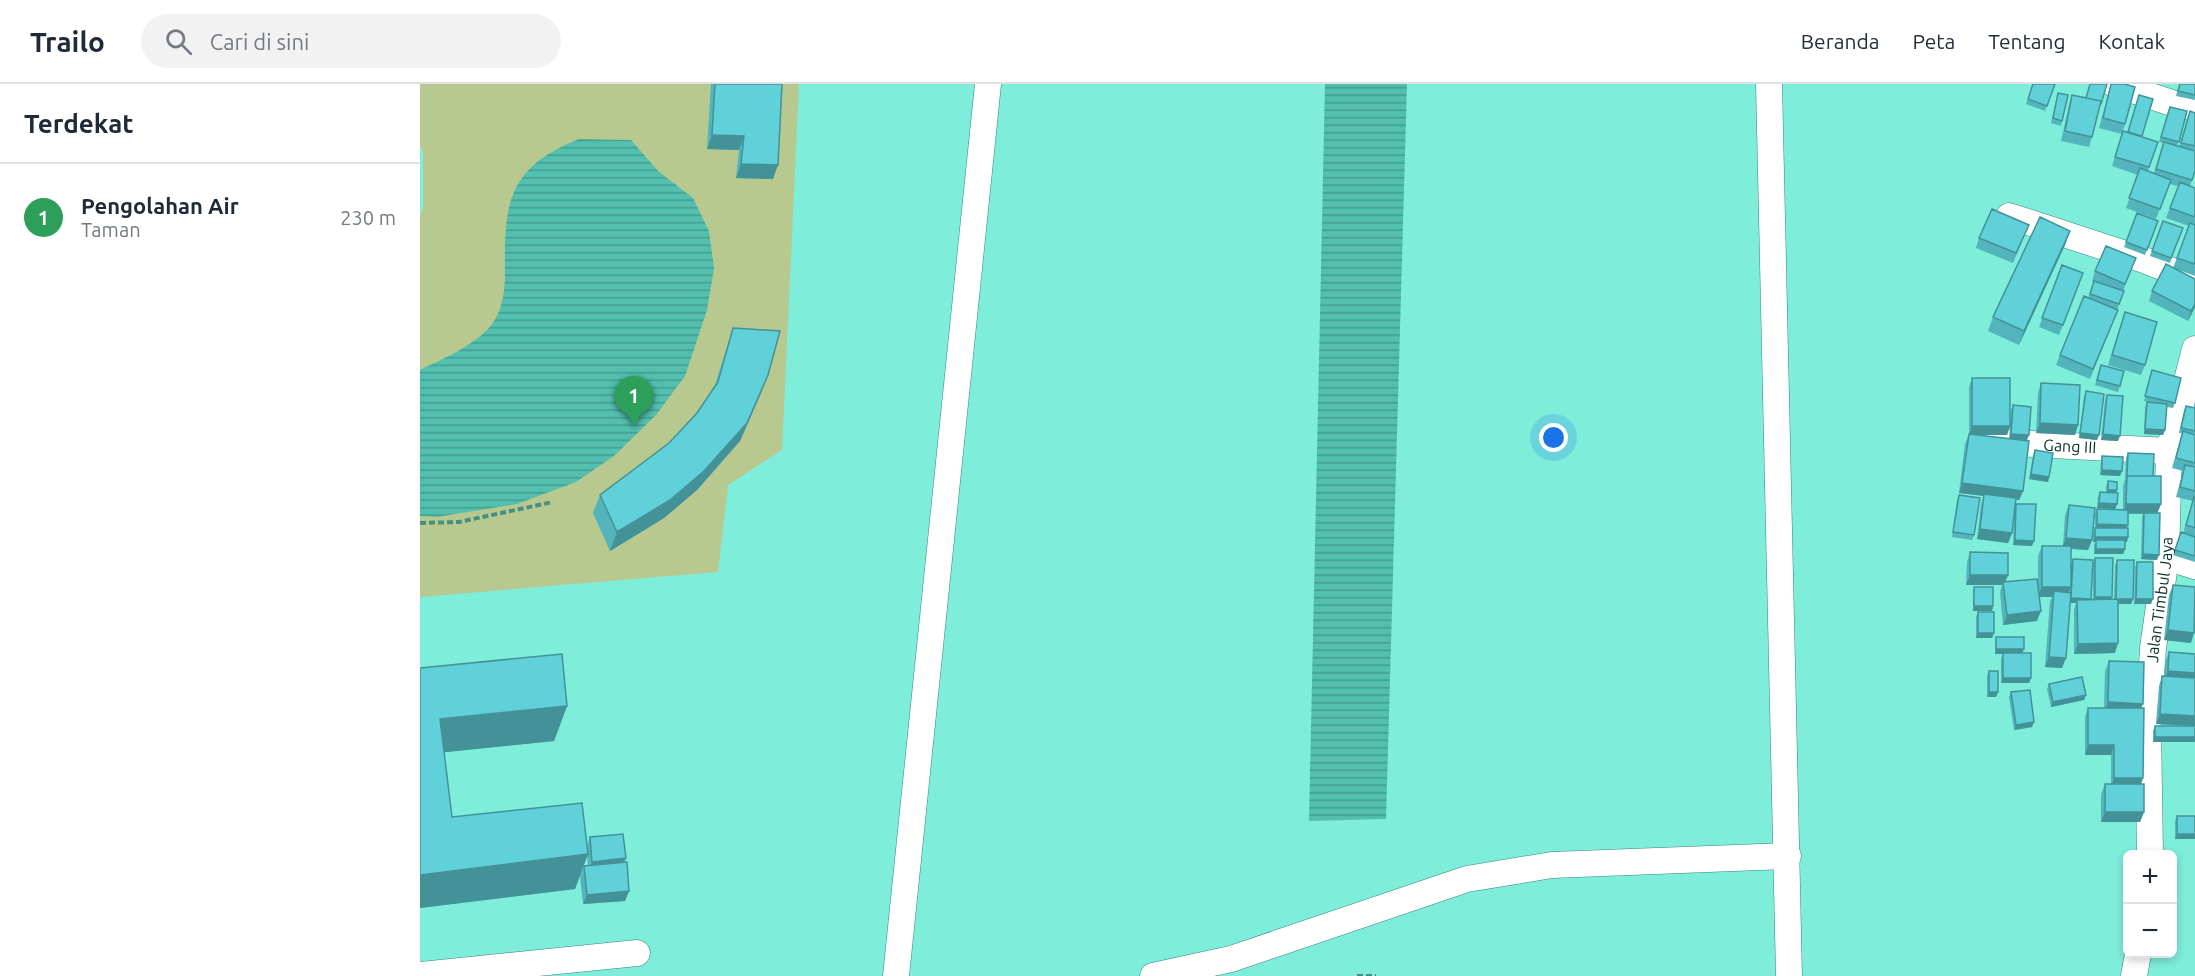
<!DOCTYPE html>
<html lang="id">
<meta charset="utf-8">
<style>
:root{--surface:#fff;--page:#f2f2f3;--text:#1f2937;--muted:#747a83;--line:#e0e1e3;--accent:#9e064f}
body{margin:0;font-family:Ubuntu,sans-serif;background:var(--page);color:var(--text)}
.controls{position:absolute;right:18px;bottom:18px;display:grid;overflow:hidden;border-radius:9px;box-shadow:0 3px 9px #0003}
.controls button{width:54px;height:54px;display:grid;place-items:center;padding:0;border:0;border-bottom:2px solid var(--line);background:var(--surface);color:var(--text);font:30px sans-serif}
.you{position:absolute;left:1134px;top:354px;width:21px;height:21px;margin:-15px;border:4px solid #fff;border-radius:50%;background:#1a73e8;box-shadow:0 0 0 9px #1a73e833}
.badge{display:grid;place-items:center;width:39px;height:39px;border-radius:50%;background:var(--accent);color:#fff;font-size:20px;font-weight:700}
.pin{position:absolute;translate:-50% -50px;filter:drop-shadow(0 2px 3px #0008)}
.pin::after{content:'';position:absolute;top:32px;width:21px;height:18px;background:inherit;clip-path:polygon(0 0,100% 0,50% 100%)}
.list{margin:0;padding:0;list-style:none}
h2{display:flex;justify-content:space-between;align-items:center;height:78px;margin:0;padding:0 24px;font-size:26px}
h2 small{font-size:20px;font-weight:400;color:var(--muted)}
.list li{display:grid;grid-template-columns:39px 1fr auto;gap:18px;align-items:center;box-sizing:border-box;height:108px;padding:0 24px;border-top:2px solid var(--line)}
.list b{display:block;font-size:22px;white-space:nowrap}
.list p{margin:0;font-size:20px;white-space:nowrap;color:var(--muted)}
.list em{font-size:20px;font-style:normal;color:var(--muted)}
.icon{flex:none;width:33px;height:33px;fill:none;stroke:currentColor;stroke-width:2;stroke-linecap:round;stroke-linejoin:round}
.map{position:relative;flex:none;width:1775px;height:892px;overflow:hidden}
header{display:flex;align-items:center;gap:36px;box-sizing:border-box;height:84px;padding:0 30px;background:var(--surface);border-bottom:2px solid var(--line)}
header strong{font-size:28px}
nav{display:flex;gap:33px;margin-inline-start:auto;font-size:21px}
.search{width:420px;height:54px;background:var(--page);display:flex;align-items:center;gap:15px;box-sizing:border-box;padding:0 21px;border-radius:33px;color:var(--muted);font-size:22px}
main{display:flex}
aside{flex:1;background:var(--surface)}
.map>svg:first-child{display:block}
.green{fill:#b7c98f}
.water{fill:url(#water-rules)}
.lines{fill:none;stroke-linecap:round;stroke-linejoin:round}
.minor-casing{stroke:#30887b;stroke-width:27}
.path{stroke:#458f83;stroke-width:4;stroke-dasharray:6 3;stroke-linecap:butt}
.minor{stroke:#fff;stroke-width:26}
.wall{fill:#53b4bb}
.shaded-wall{fill:#439298}
.building{fill:#60d1d9;stroke:#439298;stroke-width:1.5}
.labels{text-anchor:middle;stroke-width:5;stroke-linejoin:round;paint-order:stroke}
.street-label{font-size:16px;fill:#0a2f2a;stroke:#e0fef8}
</style>
<header>
<strong>Trailo</strong>
<div class="search"><svg class="icon" aria-label="search" viewBox="0 0 24 24"><circle cx="10" cy="10" r="6"/><path d="M15 15l6 6"/></svg>Cari di sini</div>
<nav><a>Beranda</a><a>Peta</a><a>Tentang</a><a>Kontak</a></nav>
</header>
<main>
<aside>
<h2>Terdekat<small></small></h2>
<ul class="list">
<li><span class="badge" style="background:#2e9e5b">1</span><div><b>Pengolahan Air</b><p>Taman</p></div><em>230 m</em></li>
</ul>
</aside>
<div class="map">
<svg width="1775" height="892" viewBox="0 0 1775 892">
<defs>
<pattern id="water-rules" width="6" height="5" patternUnits="userSpaceOnUse" patternTransform="scale(1.5)"><rect width="6" height="5" fill="#53c0af"/><path d="M0 2.5h6" fill="none" stroke="#439c8f"/></pattern>
</defs>
<rect width="100%" height="100%" fill="#7eedda"/>
<!-- green -->
<path class="green" d="M0 0H379L362 366 308 401 298 488 0 513V133L3 123V68L0 62Z"/>
<!-- water -->
<path class="water" d="M905 0H987L966 735 889 737Z
M159 55 211 56 238 87 273 114 289 147 294 184 287 226 265 292 236 331 194 372 156 398 97 420 17 433 0 432V286C22 275 49 264 67 246 83 230 85 207 85 186 84 117 89 83 159 55Z"/>
<g class="lines">
<!-- minor casing -->
<g class="minor-casing">
<g id="minor">
<path d="M1349 0 1369 892"/>
<path d="M1694 0 1758 21 1775 23"/>
<path d="M1589 132 1724 176 1775 196"/>
<path id="s1" d="M1575 358 1749 367"/>
<path d="M1746 473 1775 482"/>
<path id="s2" d="M1730 770 1728 642 1733 564 1746 473 1749 367 1775 265"/>
<path d="M0 891 217 869"/>
<path d="M476 892 568 0"/>
<path d="M733 892 811 875 1047 795 1132 781 1368 772"/>
<path d="M1714 892 1718 870"/>
</g>
</g>
<!-- path -->
<path class="path" d="M0 439 39 438 133 418
M937 892H956"/>
<!-- minor -->
<use href="#minor" class="minor"/>
</g>
<!-- wall -->
<path class="wall" d="M291 0H362L353 95 316 94 319 66 287 65Z
M1613 0H1635L1625 27 1606 20Z
M1691 0 1705 40 1702 50 1679 44Z
M1759 0H1775V16L1756 12Z
M1638 9 1642 37 1641 42 1631 39Z
M1652 11 1679 24 1672 53 1669 63 1641 57 1649 21Z
M1719 11 1733 15 1722 53 1738 58 1728 87 1734 89 1743 59 1739 58 1748 28 1767 27 1757 62 1759 63 1768 32 1775 29V87L1770 102 1775 104V192L1753 184 1769 142 1746 134 1758 102 1750 100 1736 135 1706 124 1718 91 1692 82 1703 47 1708 49Z
M1717 129 1738 137 1725 171 1704 163Z
M1743 137 1763 144 1750 179 1730 172Z
M1609 141 1593 179 1556 164 1559 154Z
M1650 147 1645 161 1599 261 1568 247 1573 233Z
M1642 181 1663 189 1639 251 1619 243Z
M1712 184 1703 207 1694 236 1670 295 1636 281 1640 271 1668 214 1674 198 1672 197 1675 187Z
M1732 207 1775 223 1768 237 1729 217Z
M1705 228 1725 281 1721 291 1688 281Z
M313 244 341 309 320 357 277 406 244 434 190 467 173 429 180 411 249 359 277 329 295 301Z
M1681 281 1704 287 1698 308 1675 301Z
M1732 286 1755 319 1753 324 1747 323 1745 346 1743 351 1724 350 1725 323 1727 318H1729L1724 317Z
M1552 294 1590 340 1591 326 1593 321 1607 356 1589 355 1590 342 1587 351H1563L1603 407 1599 416H1595L1594 425 1596 420 1612 462 1593 461 1594 426 1592 449 1588 459 1557 455 1561 420 1564 412 1539 409 1545 360 1549 350V303Z
M1621 299 1655 351 1616 349 1618 309Z
M1666 307 1679 351 1677 356 1659 354 1664 312Z
M1687 311 1698 357 1681 356 1685 316Z
M1775 320V478L1753 471 1761 448 1763 449 1773 417 1756 413 1763 387 1752 384 1762 349H1759L1764 327 1766 322 1774 324Z
M1615 366 1629 393 1628 398 1609 395 1613 371Z
M1708 369 1733 392 1741 420 1737 429V476L1721 475 1722 434 1723 430H1708L1707 444 1708 453 1707 458H1705V465L1703 470H1674V461L1676 458H1673V449L1675 445V430L1677 425 1703 426V402L1705 395 1706 374Z
M1682 372 1700 392 1680 391 1681 377Z
M1688 397 1697 406 1696 409 1697 420 1695 425 1677 424 1678 413 1680 408H1686V402Z
M1539 411 1554 451 1552 456 1532 453 1537 416Z
M1649 421 1672 456 1668 466 1651 465V480L1653 475 1671 516H1673V479L1675 474 1691 515H1694L1695 481 1697 476 1713 515 1711 520H1698L1695 569 1654 570V526L1656 519H1650L1642 584 1625 583 1630 517 1632 513H1619L1617 537 1583 541 1580 508 1582 501H1546L1547 478 1550 468 1588 491 1585 498 1618 503V472L1622 462H1643L1645 431Z
M1717 478 1731 520H1714L1715 483Z
M1753 501 1771 559 1744 556 1749 511Z
M1554 503 1573 522 1572 527H1553V508Z
M1558 528 1574 549 1572 554H1556V533Z
M1576 553 1603 569 1611 594 1609 599H1581V574L1583 570H1575V558Z
M1749 568 1775 570V658H1733V647L1735 642H1775L1736 640 1739 602 1742 592H1744L1745 578Z
M1689 577 1721 624V700L1724 728 1720 738H1681V710L1685 700H1691V671H1665V633L1668 624H1684L1685 587Z
M0 584 147 622 134 657 24 668 32 733 167 762 170 753 205 778 209 807 205 817 163 820 160 792 164 782 168 781 167 772 155 805 0 824Z
M1569 587 1578 608 1576 613H1567V592Z
M1629 600 1666 611 1664 616 1631 623 1627 605Z
M1591 608 1612 643 1594 646 1589 613Z
M1757 732 1775 755H1755V737Z"/>
<!-- shaded-wall -->
<path class="shaded-wall" d="M292 51 324 52 319 66 287 65Z
M321 80 358 81 353 95 316 94Z
M1650 147 1645 161 1599 261 1604 247Z
M1775 220V223L1768 237 1771 227Z
M348 291 341 309 320 357 277 406 244 434 190 467 197 448Z
M1620 339 1658 341 1655 351 1616 349Z
M1552 342H1590L1587 351H1549Z
M1725 345 1745 346 1743 351 1724 350Z
M1660 349 1679 351 1677 356 1659 354Z
M1591 350 1609 351 1607 356 1589 355Z
M1683 350 1700 352 1698 357 1681 356Z
M1682 386 1702 387 1700 392 1680 391Z
M1611 390 1629 393 1628 398 1609 395Z
M1542 399 1603 407 1599 416 1539 409Z
M1688 406H1697L1695 411H1686Z
M1679 419 1697 420 1695 425 1677 424Z
M1706 420H1741L1737 430 1703 429Z
M1677 440 1708 441 1706 446 1675 445Z
M1560 445 1592 449 1588 459 1557 455Z
M1675 453H1708L1707 458H1673Z
M1646 454 1672 456 1668 466 1642 464Z
M1595 456 1614 457 1612 462 1593 461Z
M1676 465H1705L1703 470H1674Z
M1723 470 1739 471 1737 476 1721 475Z
M1550 491H1588L1584 501 1583 498 1582 501H1546Z
M1622 503H1651L1647 513 1634 507 1632 513H1618Z
M1675 513H1692L1690 518H1673Z
M1651 514 1671 515 1669 520 1657 516 1656 519H1650Z
M1696 515H1713L1711 520H1694Z
M1716 515H1733L1731 520H1714Z
M1554 522H1573L1572 527H1553Z
M1621 527 1617 537 1583 541 1587 531Z
M1748 546 1774 549 1771 559 1744 556Z
M1558 549H1574L1572 554H1556Z
M1698 559 1695 569 1654 570 1658 560Z
M1576 565H1604L1602 570H1575Z
M1629 573 1646 574 1642 584 1625 583Z
M1748 587 1775 589V599L1744 597Z
M1583 594H1611L1609 599H1581Z
M1569 608H1578L1576 613H1567Z
M1666 611 1664 616 1631 623 1633 618Z
M1688 618 1723 620 1719 629 1684 628Z
M147 622 134 657 8 670 20 635Z
M1740 630 1775 632V642L1736 640Z
M1614 638 1612 643 1594 646 1596 641Z
M1735 653H1775V658H1733Z
M1668 661H1694L1691 671H1665Z
M1694 694H1723L1720 704H1691Z
M1685 728H1724L1720 738H1681Z
M1757 750H1775V755H1755Z
M168 770 155 805 0 824V791Z
M206 774 202 784 169 788 172 778Z
M209 807 205 817 163 820 167 811Z"/>
<!-- building -->
<path class="building" d="M295 0H362L358 81 321 80 324 52 292 51Z
M1613 0H1635L1627 22 1608 15Z
M1670 0H1687L1681 20V17L1666 14Z
M1691 0H1705L1715 3 1705 40 1683 34Z
M1760 0H1775V11L1758 7Z
M1638 9 1648 11 1642 37 1633 34Z
M1652 11 1681 17 1672 53 1645 47Z
M1719 11 1733 15 1722 52 1708 48Z
M1750 23 1767 27 1759 58 1741 53Z
M1770 27 1775 29V62L1761 59Z
M1703 47 1738 58 1729 83 1695 73Z
M1744 58 1775 67V87L1772 96 1736 85Z
M1720 84 1751 96 1740 125 1709 114Z
M1760 98 1775 104V133L1750 124Z
M1572 125 1609 141 1596 169 1559 154Z
M1717 129 1738 137 1727 166 1706 158Z
M1620 133 1650 147 1604 247 1573 233Z
M1743 137 1763 144 1751 174 1732 167Z
M1770 139 1775 141V180L1757 174Z
M1686 162 1716 174 1705 200 1675 187Z
M1746 180 1775 195V220L1771 227 1732 207Z
M1642 181 1663 189 1643 241 1622 234Z
M1674 197 1704 207 1699 220 1670 210Z
M1664 212 1698 226 1673 285 1640 271Z
M1705 228 1737 238 1725 281 1692 271Z
M313 244 360 247 348 291 327 339 284 387 250 416 197 448 180 411 249 359 277 329 298 298Z
M1681 281 1704 287 1700 302 1677 296Z
M1732 286 1761 294 1755 319 1725 312Z
M1552 294H1590V342H1552Z
M1621 299 1660 301 1658 341 1620 339Z
M1666 307 1684 310 1679 351 1660 349Z
M1687 311 1703 312 1700 352 1683 350Z
M1727 318 1747 320 1745 346 1725 345Z
M1593 321 1611 323 1609 351 1591 350Z
M1766 322 1775 324V347L1761 344Z
M1763 347 1775 351V379L1756 374Z
M1549 350 1609 357 1603 407 1542 399Z
M1615 366 1633 369 1629 393 1611 390Z
M1708 369 1734 370 1733 392H1707Z
M1682 372 1703 373 1702 387 1682 386Z
M1765 381 1775 383V407L1760 403Z
M1707 392H1741V420H1706Z
M1688 397 1697 398V406H1688Z
M1680 408 1698 409 1697 420 1679 419Z
M1564 410 1596 414 1592 449 1560 445Z
M1539 411 1560 414 1554 451 1533 448Z
M1774 413 1775 414V444L1766 441Z
M1596 420H1616L1614 457 1595 456Z
M1649 421 1675 424 1672 456 1646 454Z
M1677 425 1708 426V441L1677 440Z
M1724 429H1740L1739 471 1723 470Z
M1675 444H1708V453H1675Z
M1761 448 1775 453V472L1755 466Z
M1676 456H1705V465H1676Z
M1622 462H1651V503H1622Z
M1550 468 1588 469V491H1550Z
M1675 474H1693L1692 513H1675Z
M1653 475 1673 476 1671 515 1651 514Z
M1697 476H1714L1713 515H1696Z
M1717 478H1733V515H1716Z
M1617 495 1621 527 1587 531 1583 498Z
M1753 501 1775 503 1774 549 1748 546Z
M1554 503H1573V522H1554Z
M1634 507 1651 509 1646 574 1629 573Z
M1698 515V559L1658 560 1657 516Z
M1558 528H1574V549H1558Z
M1576 553H1604V565H1576Z
M1749 568 1775 570V589L1748 587Z
M1583 569H1611V594H1583Z
M142 570 147 622 20 635 32 733 162 719 168 770 0 791V584Z
M1689 577 1724 578 1723 620 1688 618Z
M1569 587H1578V608H1569Z
M1742 592 1775 594V632L1740 630Z
M1662 593 1666 611 1633 618 1629 600Z
M1610 606 1614 638 1596 641 1591 608Z
M1668 624H1724L1723 694H1694V661H1668Z
M1735 642H1775V653H1735Z
M1685 700H1724V728H1685Z
M1757 732H1775V750H1757Z
M203 750 206 774 172 778 170 753Z
M207 778 209 807 167 811 164 782Z"/>
<g class="labels">
<!-- street labels -->
<g class="street-label">
<text dy="6" stroke="none"><textPath href="#s1" startOffset="75">Gang III</textPath></text>
<text dy="6" stroke="none"><textPath href="#s2" startOffset="255">Jalan Timbul Jaya</textPath></text>
</g>
</g>
</svg>
<div class="controls">
<button>+</button>
<button>−</button>
</div>
<div class="you"></div>
<div class="pin badge" style="left:214px;top:342px;background:#2e9e5b">1</div>
</div>
</main>
